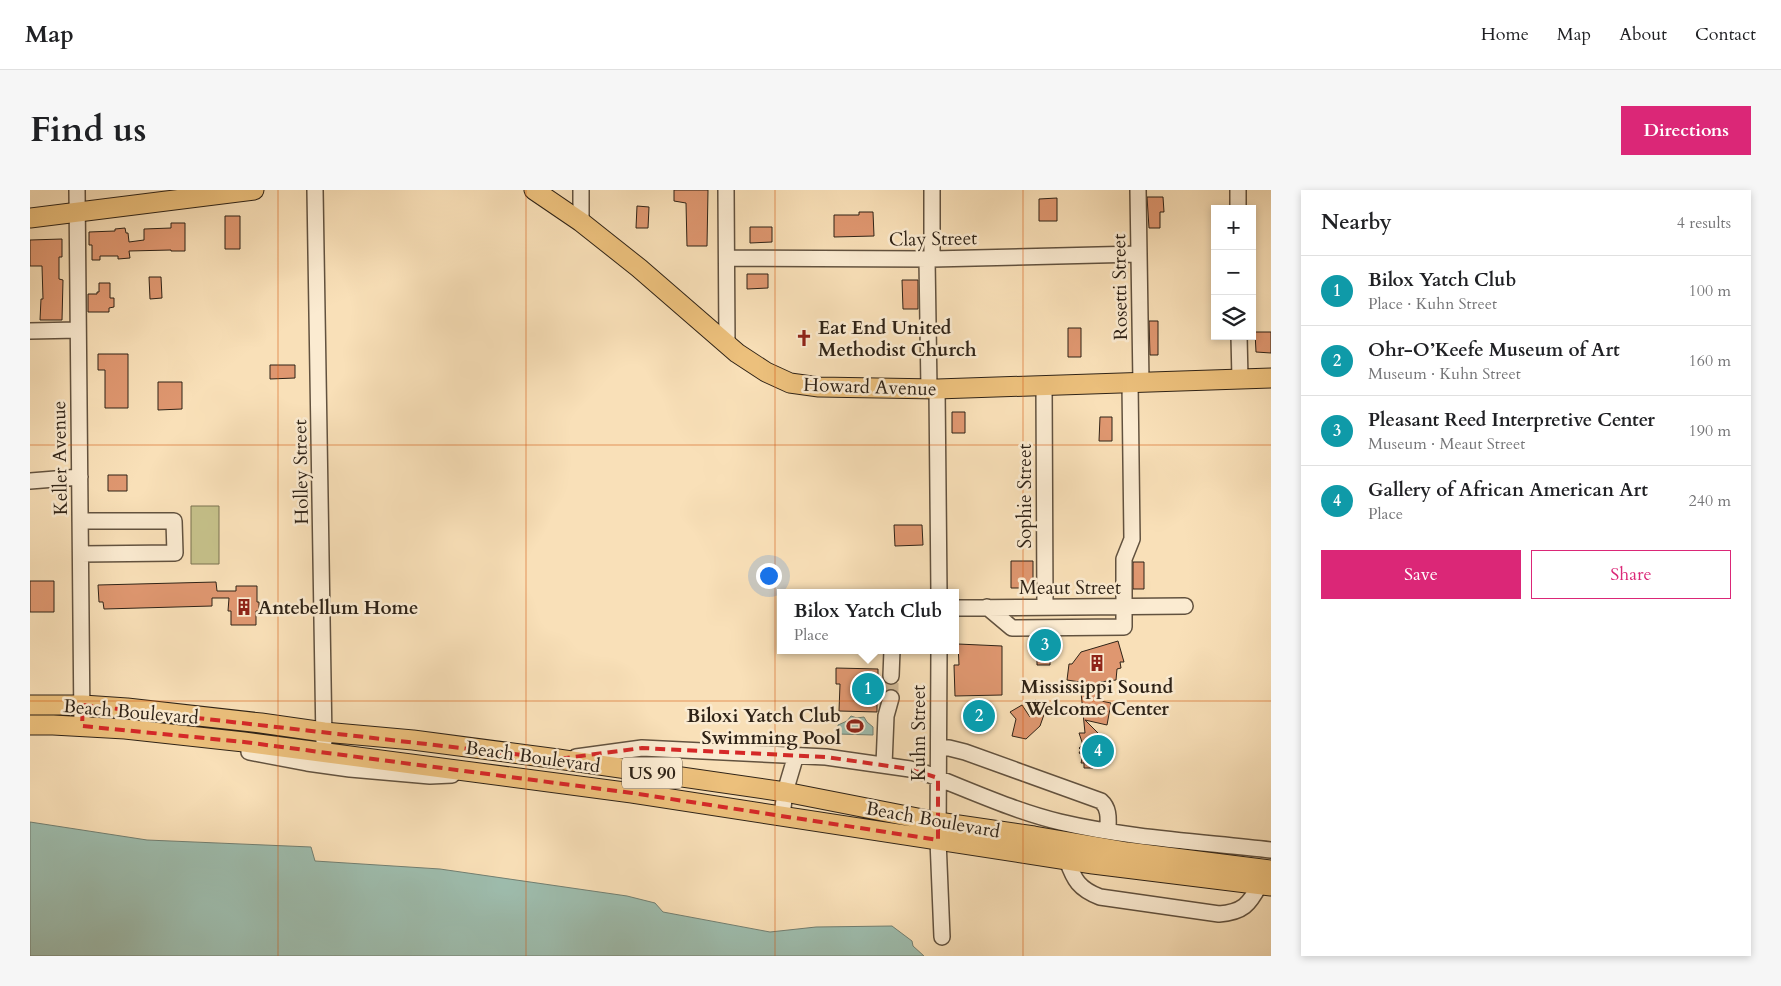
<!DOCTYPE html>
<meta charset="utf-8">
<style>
:root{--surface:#fff;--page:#f6f6f6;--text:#202124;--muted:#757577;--line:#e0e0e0;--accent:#db2777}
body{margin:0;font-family:Cardo,serif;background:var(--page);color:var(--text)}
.controls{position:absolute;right:15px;top:15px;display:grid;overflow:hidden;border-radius:0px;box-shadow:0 2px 8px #0003}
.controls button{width:45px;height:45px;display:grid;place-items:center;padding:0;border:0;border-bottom:1px solid var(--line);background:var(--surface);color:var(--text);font:25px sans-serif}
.you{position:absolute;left:738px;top:385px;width:18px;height:18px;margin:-12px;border:4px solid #fff;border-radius:50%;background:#1a73e8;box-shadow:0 0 0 8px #1a73e833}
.badge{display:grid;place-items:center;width:32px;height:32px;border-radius:50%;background:var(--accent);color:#fff;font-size:16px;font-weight:700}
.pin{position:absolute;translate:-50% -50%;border:2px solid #fff;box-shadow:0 1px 5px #0006}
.popup{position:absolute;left:747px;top:399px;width:182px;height:65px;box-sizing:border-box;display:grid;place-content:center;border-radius:0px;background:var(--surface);filter:drop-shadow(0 1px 4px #0005);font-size:16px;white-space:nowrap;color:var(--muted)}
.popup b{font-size:19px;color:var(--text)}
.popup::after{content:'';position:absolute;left:50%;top:100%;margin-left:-10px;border:10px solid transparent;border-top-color:var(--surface)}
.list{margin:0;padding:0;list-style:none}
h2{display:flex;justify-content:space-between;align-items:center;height:65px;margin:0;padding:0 20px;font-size:21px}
h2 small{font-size:16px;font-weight:400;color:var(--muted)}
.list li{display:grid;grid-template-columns:32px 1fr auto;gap:15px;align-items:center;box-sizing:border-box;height:70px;padding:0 20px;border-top:1px solid var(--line)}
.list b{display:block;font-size:19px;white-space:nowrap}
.list p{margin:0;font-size:16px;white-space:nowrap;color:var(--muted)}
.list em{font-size:16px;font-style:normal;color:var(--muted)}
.actions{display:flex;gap:10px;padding:15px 20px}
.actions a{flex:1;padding:11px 0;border:1px solid var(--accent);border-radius:0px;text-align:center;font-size:18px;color:var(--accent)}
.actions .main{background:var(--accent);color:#fff}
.icon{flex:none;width:28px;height:28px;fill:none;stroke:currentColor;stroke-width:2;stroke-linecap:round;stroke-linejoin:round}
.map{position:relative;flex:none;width:1241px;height:766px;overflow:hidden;border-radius:0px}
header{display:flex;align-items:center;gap:30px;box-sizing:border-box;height:70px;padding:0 25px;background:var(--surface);border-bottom:1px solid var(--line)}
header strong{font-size:24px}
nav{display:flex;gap:28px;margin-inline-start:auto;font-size:18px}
.intro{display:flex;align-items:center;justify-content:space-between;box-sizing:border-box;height:120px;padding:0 30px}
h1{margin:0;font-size:35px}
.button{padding:12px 22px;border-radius:0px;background:var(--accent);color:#fff;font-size:18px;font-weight:700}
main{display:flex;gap:30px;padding:0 30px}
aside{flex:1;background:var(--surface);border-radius:0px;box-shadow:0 2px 8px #0003}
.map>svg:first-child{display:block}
.green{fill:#c5c089;stroke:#7a7250}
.water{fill:#9ebdae;stroke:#727f72}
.building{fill:#df9770;stroke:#2f2317}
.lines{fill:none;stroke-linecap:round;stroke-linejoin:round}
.minor-tunnel{stroke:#d1ba98;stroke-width:15;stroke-dasharray:15 8;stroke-linecap:butt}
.minor-casing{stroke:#62523f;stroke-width:18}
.major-casing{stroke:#2f2317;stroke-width:21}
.minor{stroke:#fbebd1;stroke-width:15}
.major{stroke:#ecc07c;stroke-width:19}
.marked{fill:none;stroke:#d62828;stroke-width:4;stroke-dasharray:10 6;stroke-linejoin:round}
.grid{fill:none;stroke:#d6540d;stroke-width:1;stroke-opacity:0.55}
.labels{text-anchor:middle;stroke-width:5;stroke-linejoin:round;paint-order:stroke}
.shield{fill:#fbebd1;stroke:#6c5f4f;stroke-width:1}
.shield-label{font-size:18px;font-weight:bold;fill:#2f2317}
.street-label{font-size:19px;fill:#2f2317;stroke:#fbebd1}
.poi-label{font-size:19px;font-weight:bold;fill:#2f2317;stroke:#fbebd1;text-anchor:start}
</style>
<header>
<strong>Map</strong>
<nav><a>Home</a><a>Map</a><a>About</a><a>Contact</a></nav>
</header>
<div class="intro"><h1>Find us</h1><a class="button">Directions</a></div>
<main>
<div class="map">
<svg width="1241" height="766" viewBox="0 0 1241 766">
<rect width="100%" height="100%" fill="#f9e0b8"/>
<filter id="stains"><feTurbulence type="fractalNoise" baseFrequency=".004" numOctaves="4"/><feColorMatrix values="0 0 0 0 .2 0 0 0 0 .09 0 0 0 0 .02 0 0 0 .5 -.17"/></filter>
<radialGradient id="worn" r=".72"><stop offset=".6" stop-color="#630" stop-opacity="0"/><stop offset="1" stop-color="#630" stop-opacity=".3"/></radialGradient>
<!-- green -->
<path class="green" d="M161 316H189V374H161Z"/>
<!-- water -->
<path class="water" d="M821 526 827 528 834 527 837 532 843 537V545L808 544V535L817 531Z
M0 632 117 650 281 657 285 671 410 679 597 706 625 713 633 722 740 742 786 737 862 736 882 751 883 756 894 766H0Z"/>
<!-- building -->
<path class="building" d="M644 0H678L677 56H657L656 13 644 11Z
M1117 7H1133L1134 22H1130V38H1119Z
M1027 8V31H1009V9Z
M607 16 619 17 618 38H606Z
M829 22H843L844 46 804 47V25H829Z
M195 26H210V59H195Z
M141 33H155V61H141V60L99 61 100 68 88 69V66H70V70H62V55H59V42L85 41V39L95 38 96 43H98L99 52 114 50V39L141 38Z
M720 37H742V52L720 53Z
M32 49V67H29V89L33 90 32 130H10L11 109H13L12 76H0V50Z
M717 84H738V98L717 99Z
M119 87H131L132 108 120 109Z
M872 90H888V119H873Z
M69 93H80V108H84V117L79 118V122H58V104H67V102H69Z
M1119 131H1128V165H1120Z
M1038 138H1051V167H1038Z
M1225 142H1241V163L1226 162Z
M68 164H98V218H75V180H68Z
M240 175H265V188L240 189Z
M128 192H152V219L128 220Z
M922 222H935V243H922Z
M1070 227H1082V251H1069Z
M78 285H97V301H78Z
M864 335H892L893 355 865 356Z
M981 371H1003V398H981Z
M1103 372H1114V399H1103Z
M0 391H24V422H0Z
M186 392 187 401H206V396H227V412H229V421H226V435H201V421H198L199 408H182V416L74 419 73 412H69L68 395Z
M1011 447H1020V475H1007V462H1011Z
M1088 451 1094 472H1090L1091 478 1087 479 1086 490 1070 492 1066 510 1081 513 1077 535 1055 530 1085 560 1075 570 1065 571V573H1063V578H1054V573H1051L1053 565 1049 563 1051 560 1049 558 1053 555 1049 543H1055L1050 492 1037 490 1039 474H1042L1051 462Z
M928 454 972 456V505L925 506 924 475H929Z
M806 478 848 479V487L852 488 856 494 860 495 867 493V501L859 499 852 505 847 504V522L809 521 810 494H806Z
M1005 510 1017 516 1010 536 996 549 982 546 986 529 980 522 992 515 1000 527Z"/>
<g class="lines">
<!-- minor-tunnel -->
<path class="minor-tunnel" d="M861 508V486"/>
<!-- minor casing -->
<g class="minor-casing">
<path id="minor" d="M47 0 52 536
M285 0 294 552
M551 0V32
M696 0 697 154
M1108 0 1111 193
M1208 0V19
M697 68 902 69 1109 64
M897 69 899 199
M902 69V0
M0 141 48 140
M1209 146 1210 189
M1014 196 1015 416
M907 199 909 403
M0 291 50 287
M50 331H144L145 363 51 364
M957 417 982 438 1094 437V369L1102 349 1100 193
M926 418 1155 416
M909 460 908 650 912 747
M861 486 862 460
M909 558H919L935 562 1071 611C1080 619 1078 630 1078 640
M219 562 277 573 320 579 400 586 422 585
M546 567 612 558 796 567 880 579 895 583C939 600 984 621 1030 632 1098 648 1172 652 1241 660
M854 575 856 526 861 508
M752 625 755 602 766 565
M1037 670C1044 690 1049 699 1070 707L1189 724C1213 722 1219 715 1230 694"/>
</g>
<!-- major casing -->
<g class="major-casing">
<path id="major" d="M504 0 551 32 609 78 707 163 736 182 760 193 789 197 907 199 1241 188
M0 28 224 0
M0 515H53L97 518 231 533 294 542 383 550 528 569 755 602 908 632 1004 646 1097 662 1241 680
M0 535H23L95 539 214 552 602 603 1063 674 1241 696"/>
</g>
<!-- minor -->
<use href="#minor" class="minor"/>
<!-- major -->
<use href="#major" class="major"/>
</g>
<!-- marked area -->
<path class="marked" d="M53 515 528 569 612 558 796 567 880 579 908 588V650L602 603 214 552 52 536Z"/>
<!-- grid -->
<path class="grid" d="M248 0V766M496 0V766M745 0V766M993 0V766M0 255H1241M0 511H1241"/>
<!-- icons -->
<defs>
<g id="church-bare" transform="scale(1.35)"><path d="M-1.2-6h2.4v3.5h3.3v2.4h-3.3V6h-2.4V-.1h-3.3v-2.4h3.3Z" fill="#8f2418" stroke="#fbebd1" stroke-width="2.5" paint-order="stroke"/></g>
<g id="building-bare" transform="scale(1.35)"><path d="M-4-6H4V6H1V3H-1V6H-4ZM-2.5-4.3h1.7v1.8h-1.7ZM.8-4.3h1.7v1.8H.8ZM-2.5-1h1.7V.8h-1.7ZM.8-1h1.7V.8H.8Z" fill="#8f2418" stroke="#fbebd1" stroke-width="2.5" paint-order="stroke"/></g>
<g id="stadium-bare" transform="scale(1.35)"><path d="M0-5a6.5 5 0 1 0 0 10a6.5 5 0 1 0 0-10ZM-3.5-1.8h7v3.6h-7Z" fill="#8f2418" stroke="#fbebd1" stroke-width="2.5" paint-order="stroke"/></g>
</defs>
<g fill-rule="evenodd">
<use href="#church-bare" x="774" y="148"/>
<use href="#building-bare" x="214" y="417"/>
<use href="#building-bare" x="1067" y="473"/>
<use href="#stadium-bare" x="825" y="536"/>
</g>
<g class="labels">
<!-- shield labels -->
<rect class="shield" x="592" y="567.5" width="60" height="31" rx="4"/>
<g class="shield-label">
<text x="622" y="589">US 90</text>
</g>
<!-- street labels -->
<g class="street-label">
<text transform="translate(903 48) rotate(-1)" y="7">Clay Street</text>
<text transform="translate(1089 97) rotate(-91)" y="7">Rosetti Street</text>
<text transform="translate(840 196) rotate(2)" y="7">Howard Avenue</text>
<text transform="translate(29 268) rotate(-91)" y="7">Keller Avenue</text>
<text transform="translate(270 282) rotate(-91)" y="7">Holley Street</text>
<text transform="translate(994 306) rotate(-90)" y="7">Sophie Street</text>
<text x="1040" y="404">Meaut Street</text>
<text transform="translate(101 521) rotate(5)" y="7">Beach Boulevard</text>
<text transform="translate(888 543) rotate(-90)" y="7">Kuhn Street</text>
<text transform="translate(503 566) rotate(8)" y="7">Beach Boulevard</text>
<text transform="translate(903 629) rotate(10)" y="7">Beach Boulevard</text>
</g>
<!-- poi labels -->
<g class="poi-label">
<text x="788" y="144">Eat End United<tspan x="788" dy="22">Methodist Church</tspan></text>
<text x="228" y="424">Antebellum Home</text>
<text x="1067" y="503" text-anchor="middle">Mississippi Sound<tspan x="1067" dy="22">Welcome Center</tspan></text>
<text x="811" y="532" text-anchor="end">Biloxi Yatch Club<tspan x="811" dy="22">Swimming Pool</tspan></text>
</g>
</g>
<rect width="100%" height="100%" filter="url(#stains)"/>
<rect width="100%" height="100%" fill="url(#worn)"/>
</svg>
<div class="controls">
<button>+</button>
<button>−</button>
<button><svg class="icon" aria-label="layers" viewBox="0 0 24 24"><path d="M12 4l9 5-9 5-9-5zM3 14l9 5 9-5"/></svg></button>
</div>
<div class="you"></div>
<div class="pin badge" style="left:838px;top:499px;background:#0f9aa8">1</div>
<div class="popup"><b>Bilox Yatch Club</b>Place</div>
<div class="pin badge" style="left:949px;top:526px;background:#0f9aa8">2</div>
<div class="pin badge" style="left:1015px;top:455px;background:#0f9aa8">3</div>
<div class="pin badge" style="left:1068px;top:561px;background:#0f9aa8">4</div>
</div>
<aside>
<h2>Nearby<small>4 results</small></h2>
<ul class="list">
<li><span class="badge" style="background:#0f9aa8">1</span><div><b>Bilox Yatch Club</b><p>Place · Kuhn Street</p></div><em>100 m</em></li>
<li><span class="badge" style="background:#0f9aa8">2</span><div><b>Ohr-O’Keefe Museum of Art</b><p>Museum · Kuhn Street</p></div><em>160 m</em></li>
<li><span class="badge" style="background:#0f9aa8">3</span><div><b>Pleasant Reed Interpretive Center</b><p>Museum · Meaut Street</p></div><em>190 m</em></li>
<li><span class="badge" style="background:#0f9aa8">4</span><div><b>Gallery of African American Art</b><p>Place</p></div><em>240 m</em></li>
</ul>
<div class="actions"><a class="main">Save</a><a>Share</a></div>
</aside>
</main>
